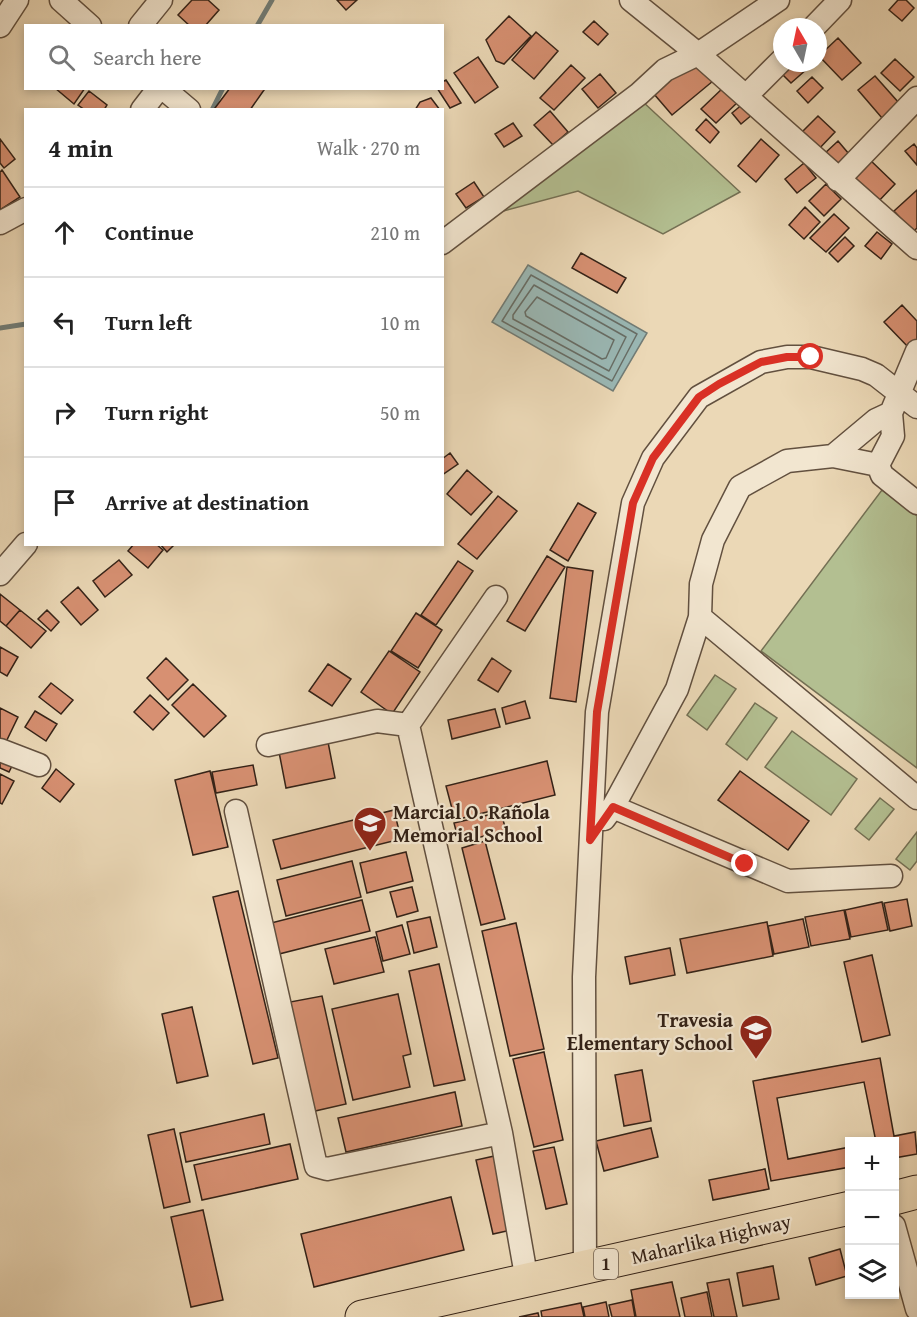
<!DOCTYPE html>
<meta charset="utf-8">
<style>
:root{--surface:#fff;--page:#f6f6f6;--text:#222;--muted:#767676;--line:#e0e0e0}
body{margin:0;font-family:"Gentium Book Plus",serif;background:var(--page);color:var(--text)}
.controls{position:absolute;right:18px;bottom:18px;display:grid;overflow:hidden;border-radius:0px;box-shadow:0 3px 9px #0003}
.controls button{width:54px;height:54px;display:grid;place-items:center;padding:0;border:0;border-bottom:2px solid var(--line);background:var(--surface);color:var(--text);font:30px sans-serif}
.compass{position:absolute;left:773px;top:18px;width:54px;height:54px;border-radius:50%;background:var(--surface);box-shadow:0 3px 9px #0003;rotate:351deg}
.stop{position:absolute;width:18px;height:18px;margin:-14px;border:4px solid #d93025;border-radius:50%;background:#fff}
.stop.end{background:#d93025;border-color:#fff;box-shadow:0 2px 6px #0008}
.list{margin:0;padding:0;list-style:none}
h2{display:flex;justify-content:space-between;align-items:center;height:78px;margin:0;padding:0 24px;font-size:26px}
h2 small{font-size:20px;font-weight:400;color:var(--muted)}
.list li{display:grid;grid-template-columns:39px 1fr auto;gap:18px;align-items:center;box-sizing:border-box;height:90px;padding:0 24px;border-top:2px solid var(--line)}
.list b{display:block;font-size:22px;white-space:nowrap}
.list em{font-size:20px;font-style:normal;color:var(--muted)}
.icon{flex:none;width:33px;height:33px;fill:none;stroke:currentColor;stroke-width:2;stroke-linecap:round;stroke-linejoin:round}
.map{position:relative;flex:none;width:917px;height:1317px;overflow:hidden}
.search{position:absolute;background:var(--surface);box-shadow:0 3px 9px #0003;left:24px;top:24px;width:420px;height:66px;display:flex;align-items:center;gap:15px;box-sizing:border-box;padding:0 21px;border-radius:0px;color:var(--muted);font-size:22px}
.panel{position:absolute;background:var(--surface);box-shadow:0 3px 9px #0003;left:24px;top:108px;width:420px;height:438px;border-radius:0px}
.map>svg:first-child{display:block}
.green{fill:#b3bf91;stroke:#747054;stroke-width:1.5}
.water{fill:#9ab8b5;stroke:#717c76;stroke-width:1.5}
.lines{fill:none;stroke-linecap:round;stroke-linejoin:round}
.shore{stroke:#676d66;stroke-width:1.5}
.stream{stroke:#717c76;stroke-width:5}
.building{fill:#d79072;stroke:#342217;stroke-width:1.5}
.minor-casing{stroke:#62503f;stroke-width:25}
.highway-casing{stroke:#342217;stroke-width:35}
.minor{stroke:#f2e6d0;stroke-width:22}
.highway{stroke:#ebd8b6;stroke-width:33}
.route{stroke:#d93025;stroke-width:8}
.labels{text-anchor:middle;stroke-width:4.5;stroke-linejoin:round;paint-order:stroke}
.shield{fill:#f2e6d0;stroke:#6d5d4e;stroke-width:1.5}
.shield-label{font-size:18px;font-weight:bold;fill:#342217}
.poi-label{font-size:20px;font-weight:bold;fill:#342217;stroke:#f2e6d0;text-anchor:start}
.street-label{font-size:20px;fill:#342217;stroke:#f2e6d0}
</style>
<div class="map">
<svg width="917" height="1317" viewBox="0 0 917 1317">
<rect width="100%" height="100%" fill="#ebd8b6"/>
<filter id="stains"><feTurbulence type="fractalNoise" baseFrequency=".00333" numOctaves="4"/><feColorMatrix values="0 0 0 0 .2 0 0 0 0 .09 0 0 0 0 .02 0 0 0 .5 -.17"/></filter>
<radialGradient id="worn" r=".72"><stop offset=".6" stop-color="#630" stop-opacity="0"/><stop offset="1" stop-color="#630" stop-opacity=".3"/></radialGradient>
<!-- green -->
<path class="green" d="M642 101 740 192 663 234 578 191 496 213Z
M882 490 917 516V768L761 651Z
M715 675 736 689 707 730 687 715Z
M755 703 777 718 747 760 726 744Z
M792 731 857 779 831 815 765 767Z
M880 798 894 809 869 840 855 829Z
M917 832V861L910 870 896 859Z"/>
<!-- water -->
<path class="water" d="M528 265 647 333 613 391 492 322Z"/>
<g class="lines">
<!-- shore -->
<path class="shore" d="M531 275 637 334 612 381 502 321Z
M534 285 626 337 609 371 513 319V315Z
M537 297 614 340 606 358 602 359 526 316 525 312Z"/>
<!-- stream -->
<path class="stream" d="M257 26 272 0
M212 110 223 88
M0 328 26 324"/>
</g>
<!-- building -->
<path class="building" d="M192 0H208L219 10 205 26H190L178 15Z
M337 0H357L346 10Z
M898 0H906L914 8 902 21 889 10Z
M509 16 531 36 504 64 496 61 486 40Z
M594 21 608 34 598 45 583 32Z
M536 32 558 51 534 79 512 60Z
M838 38 861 63 842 80 819 56Z
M478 57 498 87 475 103 454 73Z
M895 59 914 77 900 91 881 73Z
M695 60 713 81 672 115 654 94Z
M786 63H801L807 69 791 83 778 70Z
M571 65 585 78 554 110 540 98Z
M600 74 616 93 598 108 582 89Z
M875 76 899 103 882 118 858 90Z
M812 77 823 88 808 103 797 91Z
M446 80 461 103 450 108 437 88H442V82Z
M726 85 740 100 716 123 701 109Z
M55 88H85L74 104Z
M230 88H262L264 90 250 110H217L215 108Z
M89 91 107 105 104 110H85L78 105Z
M431 98 440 110H415L420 102Z
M744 103 753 114 741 124 732 113Z
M550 111 568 132 553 145 534 125Z
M818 116 835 132 817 151 800 134Z
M706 119 719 132 710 143 696 130Z
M513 123 522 136 504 147 495 134Z
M0 139 15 159 4 168 0 163Z
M761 139 779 155 756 182 738 166Z
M838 141 849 154 835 167 823 155Z
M914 144 917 148V165L905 151Z
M868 158 895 184 876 204 848 178Z
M804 163 816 178 797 193 785 179Z
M2 170 20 197 0 210V172Z
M474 182 484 197 466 208 456 194Z
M826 184 841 199 824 216 809 201Z
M917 190V228L913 232 894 211Z
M805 207 820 222 804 239 789 225Z
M834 214 849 228 826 252 810 238Z
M877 232 892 244 881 259 865 246Z
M845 237 854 246 838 262 829 253Z
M581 253 626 278 617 293 572 268Z
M902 305 917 321V342L910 349 884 322Z
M450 453 458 464 442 475V459Z
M467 470 492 492 471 515 447 494Z
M498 496 517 511 477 559 458 544Z
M578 503 596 513 568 561 550 550Z
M134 544H156L163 550 148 568 128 551Z
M160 544H175L167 552Z
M547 556 565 567 525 631 507 621Z
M119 560 132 575 105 597 93 581Z
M458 561 473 571 436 625 421 615Z
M567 567 593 571 576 702 550 698Z
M78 587 98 610 81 625 61 602Z
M0 594 20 610 6 626 0 621Z
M20 610 46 631 31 648 6 626Z
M47 610 59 622 51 631 38 619Z
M416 613 442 630 418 668 391 651Z
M0 647 18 657 7 676 0 672Z
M389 651 420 672 392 714 361 692Z
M166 658 188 680 168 700 147 678Z
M492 658 511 671 498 692 478 680Z
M328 664 351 679 332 706 309 691Z
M51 683 73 700 61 714 39 697Z
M193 684 226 716 204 737 172 705Z
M150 695 169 713 153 730 134 712Z
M525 701 530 718 506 724 502 708Z
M0 708 18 717 4 746 0 744Z
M495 709 500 727 452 739 448 720Z
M35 711 57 724 46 741 25 727Z
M328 742 335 778 286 788 279 752Z
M0 760 13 764 9 772 0 768Z
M547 761 555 795 455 820 446 786Z
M253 765 257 785 216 793 212 772Z
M56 769 74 784 60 802 42 788Z
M210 771 228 847 193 855 175 780Z
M740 771 809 821 788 850 718 800Z
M0 774 14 781 2 804 0 803Z
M394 810 401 839 281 869 273 840Z
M501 812 506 831 459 842 454 823Z
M485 841 505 919 481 925 462 848Z
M406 852 413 881 367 893 360 863Z
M352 861 361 897 286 916 277 880Z
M412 887 418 911 397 917 390 892Z
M238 891 278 1058 253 1064 213 897Z
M907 899 912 926 890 931 884 903Z
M362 900 370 931 279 954 271 923Z
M882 902 888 930 851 937 845 910Z
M844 910 850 939 811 946 805 917Z
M430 917 437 947 414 953 407 922Z
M803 919 809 947 774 954 768 926Z
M767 922 773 956 687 973 680 939Z
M516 923 544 1049 510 1056 482 931Z
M402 925 410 954 383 961 376 932Z
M375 937 384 972 334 984 325 949Z
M670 948 675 975 630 984 625 957Z
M872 955 890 1035 862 1042 844 962Z
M439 964 465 1080 434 1086 409 971Z
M398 994 411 1054 403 1056 410 1087 353 1100 332 1009Z
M322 996 346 1104 315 1111 290 1002Z
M192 1007 208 1076 177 1083 162 1014Z
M544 1052 563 1140 534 1147 513 1059Z
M880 1058 894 1136 915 1132 917 1154 894 1158V1142H876L864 1082 777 1098 788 1159 850 1147V1167L771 1181 753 1081Z
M642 1070 651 1121 624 1126 615 1075Z
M455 1092 462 1126 346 1152 338 1118Z
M264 1114 270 1144 186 1162 180 1133Z
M651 1128 658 1157 604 1171 596 1141Z
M174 1129 190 1202 164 1208 148 1135Z
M290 1144 298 1179 202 1200 194 1165Z
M554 1147 567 1204 546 1209 533 1151Z
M499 1155 516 1229 493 1234 476 1160Z
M765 1169 769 1189 713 1200 709 1180Z
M451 1197 464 1250 314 1287 301 1234Z
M203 1210 223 1300 191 1307 171 1217Z
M840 1249 847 1276 816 1285 809 1258Z
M773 1266 779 1299 743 1306 737 1273Z
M729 1279 737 1317H714L707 1283Z
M672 1282 680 1317H636L631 1290Z
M707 1292 712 1317H685L681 1298Z
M632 1300 635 1317H612L609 1305Z
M606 1302 609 1317H585L583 1307Z
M581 1303 584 1317H542L541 1311Z
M538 1313 539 1317H519Z"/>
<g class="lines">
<!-- minor casing -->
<g class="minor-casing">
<path id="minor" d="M61 0 90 26
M631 0 698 54 917 248
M0 26 17 0
M140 26 161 0
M814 27 840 0
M163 88 189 110
M746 96 782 60
M142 110 159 88
M838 180 917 98
M0 223 26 209
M442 243 639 94 665 70 698 54 778 0
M891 413 893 436 878 465 882 475 917 503
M833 456 876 420 891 413 917 351
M0 574 26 544
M496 597 408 725 501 1133 527 1281
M700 617 917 798
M268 745 377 721 408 725
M0 750 39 765
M613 807 677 689 700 617 701 584 713 540 740 487 787 461 833 456 878 465
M236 811 316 1166 327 1169 501 1133
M604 819 613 807 788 881 891 876
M894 1226 917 1309
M585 1268 584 977 597 712 633 503 653 458 699 397 761 362 787 357H811L862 369 876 375 917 407"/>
</g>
<!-- highway casing -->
<g class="highway-casing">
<path id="highway" d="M894 1198 917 1192
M362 1317 850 1208"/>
</g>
<!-- minor -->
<use href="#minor" class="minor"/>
<!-- highway -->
<use href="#highway" class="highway"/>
</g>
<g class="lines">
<!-- route -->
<path class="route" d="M745 864 613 807 590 840 597 712 633 503 653 458 699 397 719 384 761 362 787 357H811"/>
</g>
<!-- icons -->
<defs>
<g id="school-pin" transform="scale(1.725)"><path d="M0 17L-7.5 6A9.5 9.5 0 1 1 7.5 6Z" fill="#8f2418" stroke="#f2e6d0"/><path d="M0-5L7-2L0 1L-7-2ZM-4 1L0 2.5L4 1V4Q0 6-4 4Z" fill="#fff"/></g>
</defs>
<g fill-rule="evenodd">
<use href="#school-pin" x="370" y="823"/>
<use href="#school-pin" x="756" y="1031"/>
</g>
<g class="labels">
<!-- shield labels -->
<rect class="shield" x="594" y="1249" width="24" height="30" rx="4.5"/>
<g class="shield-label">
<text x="606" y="1270">1</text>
</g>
<!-- poi labels -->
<g class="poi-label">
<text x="393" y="819">Marcial O. Rañola<tspan x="393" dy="23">Memorial School</tspan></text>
<text x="733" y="1027" text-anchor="end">Travesia<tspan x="733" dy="23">Elementary School</tspan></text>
</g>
<!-- street labels -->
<g class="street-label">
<text transform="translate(711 1239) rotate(-13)" y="7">Maharlika Highway</text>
</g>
</g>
<rect width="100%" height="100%" filter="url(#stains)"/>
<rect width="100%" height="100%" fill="url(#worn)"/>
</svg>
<div class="controls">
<button>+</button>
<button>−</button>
<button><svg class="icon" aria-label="layers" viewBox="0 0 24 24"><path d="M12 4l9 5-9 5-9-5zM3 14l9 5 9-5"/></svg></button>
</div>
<svg class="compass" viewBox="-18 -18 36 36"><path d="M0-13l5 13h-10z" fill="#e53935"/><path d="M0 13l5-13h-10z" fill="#767676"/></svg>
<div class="stop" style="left:811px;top:357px"></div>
<div class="stop end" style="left:745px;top:864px"></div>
<div class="search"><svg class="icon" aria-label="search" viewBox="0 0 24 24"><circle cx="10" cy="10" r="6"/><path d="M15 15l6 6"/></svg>Search here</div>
<section class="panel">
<h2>4 min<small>Walk · 270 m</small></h2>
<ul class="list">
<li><svg class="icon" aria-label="ahead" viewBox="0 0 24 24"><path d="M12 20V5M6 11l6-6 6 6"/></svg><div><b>Continue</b></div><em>210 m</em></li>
<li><svg class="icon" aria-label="left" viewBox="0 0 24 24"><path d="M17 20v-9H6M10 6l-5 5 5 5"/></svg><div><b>Turn left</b></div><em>10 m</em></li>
<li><svg class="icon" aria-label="right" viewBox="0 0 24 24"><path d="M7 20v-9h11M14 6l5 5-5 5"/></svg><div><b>Turn right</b></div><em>50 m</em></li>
<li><svg class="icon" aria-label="arrive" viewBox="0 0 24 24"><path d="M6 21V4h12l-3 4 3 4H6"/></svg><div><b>Arrive at destination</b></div></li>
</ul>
</section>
</div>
